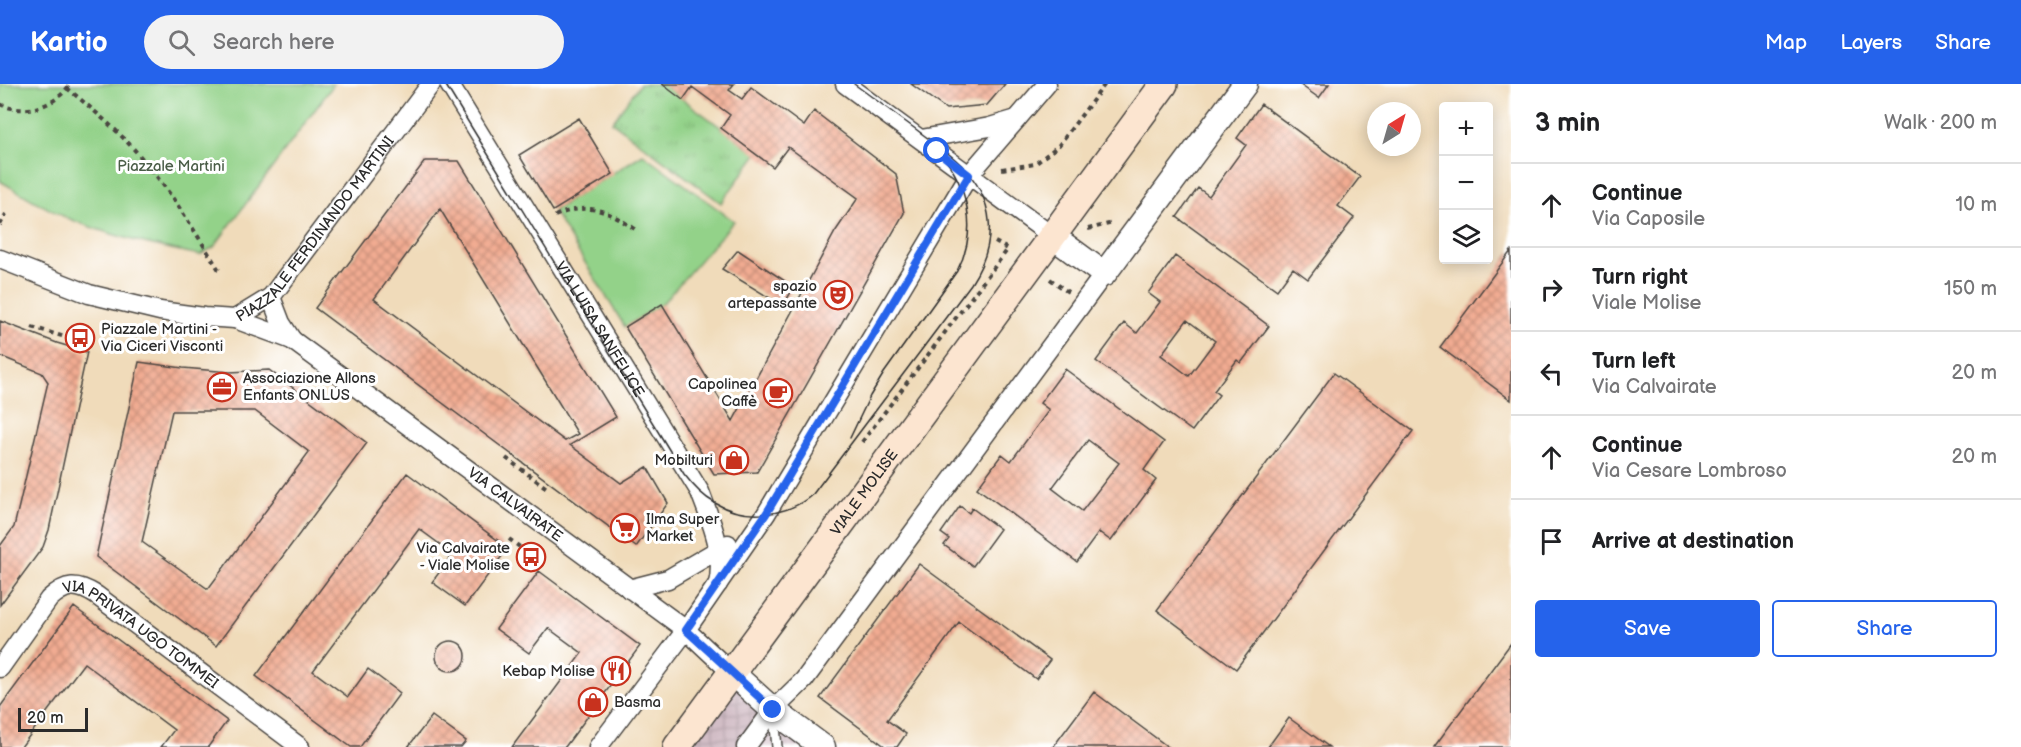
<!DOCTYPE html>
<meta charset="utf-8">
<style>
:root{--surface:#fff;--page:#f2f2f2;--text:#202124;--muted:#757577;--line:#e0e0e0;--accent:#2563eb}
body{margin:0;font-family:"Balsamiq Sans",sans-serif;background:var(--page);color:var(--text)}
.controls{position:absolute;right:18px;top:18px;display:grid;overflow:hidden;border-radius:6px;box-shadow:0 3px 15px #0003}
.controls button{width:54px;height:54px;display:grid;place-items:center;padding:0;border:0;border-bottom:2px solid var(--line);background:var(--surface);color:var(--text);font:30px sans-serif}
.compass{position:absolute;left:1367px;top:18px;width:54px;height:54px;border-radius:50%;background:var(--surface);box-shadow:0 3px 15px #0003;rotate:37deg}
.scale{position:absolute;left:18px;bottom:15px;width:70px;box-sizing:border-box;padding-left:6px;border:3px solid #2b2b2b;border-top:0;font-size:16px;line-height:21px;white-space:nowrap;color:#2b2b2b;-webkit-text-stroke:4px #fff;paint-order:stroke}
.stop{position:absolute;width:18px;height:18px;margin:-14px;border:4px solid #2563eb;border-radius:50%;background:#fff}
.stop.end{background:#2563eb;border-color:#fff;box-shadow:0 2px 6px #0008}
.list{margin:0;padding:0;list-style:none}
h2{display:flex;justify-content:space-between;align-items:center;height:78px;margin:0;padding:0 24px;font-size:26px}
h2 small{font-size:20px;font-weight:400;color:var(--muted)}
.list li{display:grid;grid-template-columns:39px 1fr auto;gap:18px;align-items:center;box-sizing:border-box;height:84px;padding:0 24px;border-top:2px solid var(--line)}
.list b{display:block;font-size:22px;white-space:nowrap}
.list p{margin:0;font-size:20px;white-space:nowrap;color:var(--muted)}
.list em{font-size:20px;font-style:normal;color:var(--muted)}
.actions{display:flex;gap:12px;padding:18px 24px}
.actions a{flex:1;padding:14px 0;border:2px solid var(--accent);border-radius:6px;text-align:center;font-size:21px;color:var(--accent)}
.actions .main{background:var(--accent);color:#fff}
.icon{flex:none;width:33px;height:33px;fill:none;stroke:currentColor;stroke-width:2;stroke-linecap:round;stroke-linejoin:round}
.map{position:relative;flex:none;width:1511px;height:663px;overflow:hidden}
header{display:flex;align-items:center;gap:36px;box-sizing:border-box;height:84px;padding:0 30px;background:var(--accent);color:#fff}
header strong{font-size:28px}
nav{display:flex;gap:33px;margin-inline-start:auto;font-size:21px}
.search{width:420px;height:54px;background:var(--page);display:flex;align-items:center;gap:15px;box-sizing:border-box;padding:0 21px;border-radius:33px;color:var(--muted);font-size:22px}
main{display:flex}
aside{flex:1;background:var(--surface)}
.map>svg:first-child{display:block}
.industrial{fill:url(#industrial-grid)}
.grass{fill:url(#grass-tufts);stroke:#5f7e5a;stroke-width:1.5}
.green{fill:#93d289;stroke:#5f7e5a;stroke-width:1.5}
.building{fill:url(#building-cross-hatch);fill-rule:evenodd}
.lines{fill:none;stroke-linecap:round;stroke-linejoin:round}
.service-casing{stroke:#494540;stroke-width:12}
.minor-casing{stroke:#494540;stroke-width:21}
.tertiary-casing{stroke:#494540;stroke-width:27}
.secondary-casing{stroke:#494540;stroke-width:30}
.path{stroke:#494540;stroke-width:4;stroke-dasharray:4.5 4.5;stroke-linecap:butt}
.service{stroke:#fff;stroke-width:9}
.minor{stroke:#fff;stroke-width:18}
.tertiary{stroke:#fff;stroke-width:24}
.secondary{stroke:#fce5d0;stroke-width:27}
.tram{stroke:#2b2b2b;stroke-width:1.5}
.route{stroke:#2563eb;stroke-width:8}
.labels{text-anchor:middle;stroke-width:6;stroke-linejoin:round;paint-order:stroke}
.park-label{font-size:15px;fill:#4a5d47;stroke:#fff}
.street-label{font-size:15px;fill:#2b2b2b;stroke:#fff}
.poi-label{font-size:15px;fill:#2b2b2b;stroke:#fff;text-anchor:end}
</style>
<header>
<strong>Kartio</strong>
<div class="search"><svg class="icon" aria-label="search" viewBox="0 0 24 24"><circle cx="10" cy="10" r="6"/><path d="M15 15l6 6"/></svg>Search here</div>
<nav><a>Map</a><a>Layers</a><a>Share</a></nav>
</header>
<main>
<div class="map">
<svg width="1511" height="663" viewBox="0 0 1511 663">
<defs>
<pattern id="industrial-grid" width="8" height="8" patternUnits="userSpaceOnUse" patternTransform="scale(1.5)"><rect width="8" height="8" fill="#d2bdc6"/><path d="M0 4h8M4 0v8" fill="none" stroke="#b4a3aa"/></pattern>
<pattern id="grass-tufts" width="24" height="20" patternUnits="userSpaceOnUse" patternTransform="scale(1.5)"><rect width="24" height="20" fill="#93d289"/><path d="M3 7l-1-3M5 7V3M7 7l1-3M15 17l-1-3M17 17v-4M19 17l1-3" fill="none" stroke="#7fb476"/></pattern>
<pattern id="building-cross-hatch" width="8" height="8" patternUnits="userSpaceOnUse" patternTransform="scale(1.5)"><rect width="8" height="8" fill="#f2ac92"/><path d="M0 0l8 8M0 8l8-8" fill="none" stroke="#c48c77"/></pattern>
</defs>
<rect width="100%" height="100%" fill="#fff"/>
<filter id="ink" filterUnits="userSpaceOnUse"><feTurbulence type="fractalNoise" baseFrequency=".0167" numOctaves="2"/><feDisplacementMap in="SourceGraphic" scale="12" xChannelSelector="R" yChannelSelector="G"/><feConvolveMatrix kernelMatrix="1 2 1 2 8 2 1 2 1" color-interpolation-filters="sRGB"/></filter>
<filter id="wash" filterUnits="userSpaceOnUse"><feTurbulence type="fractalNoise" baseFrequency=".008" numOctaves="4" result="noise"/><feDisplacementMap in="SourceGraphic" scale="24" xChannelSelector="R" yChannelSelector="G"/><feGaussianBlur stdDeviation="1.35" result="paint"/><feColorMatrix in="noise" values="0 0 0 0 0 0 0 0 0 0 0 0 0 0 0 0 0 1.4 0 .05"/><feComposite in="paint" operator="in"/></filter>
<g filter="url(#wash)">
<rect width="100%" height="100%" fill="#f0dbba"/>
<!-- industrial -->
<path class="industrial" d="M733 600 812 663H685Z"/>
<!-- grass -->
<path class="grass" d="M640 0H662L757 70 721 119 612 38Z"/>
<!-- green -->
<path class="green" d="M0 0H334L214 163 200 171C154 162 109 152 65 133 43 123 21 109 0 97Z
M643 70 734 137 662 220 625 243 553 127Z"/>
<g id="blocks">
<!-- building -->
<path class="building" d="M662 0H734L729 6 742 15 751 3 804 42 814 27 896 90 904 129 757 388 714 390 625 243 662 220 733 337 835 148 858 114 788 63 773 83 721 44 730 31 692 3 683 16Z
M911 0H1005L987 21 946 25Z
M1299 0H1329L1319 14Z
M1261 20 1360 93 1338 122 1354 134 1308 195 1293 184 1277 206 1177 133 1198 104 1209 112 1246 61 1237 54Z
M579 34 613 90 553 127 519 71Z
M425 77H459L616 333 570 361 621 399 647 383 668 419 636 463 315 224ZM440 125 578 350 565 357 374 215Z
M738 166 794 203 783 222 722 185Z
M1511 167V316L1440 263Z
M1175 172 1269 242 1241 279 1237 276 1214 307 1219 311 1192 347 1096 277 1124 239 1137 249 1160 218 1148 209ZM1187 236 1215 257 1189 292 1161 271Z
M0 237 57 259 87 268 49 446 43 463 0 521V462L14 443 48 298 42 289 0 272Z
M139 278 183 284 230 288 269 286 367 359 216 562 96 473ZM172 327H255L309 368 208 505 142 458Z
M1065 285 1164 358 1144 386 1156 396 1111 457 1099 448 1077 478 977 404 1002 370 1011 377 1049 326 1040 319ZM1088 356 1119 379 1082 427 1052 404Z
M1334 289 1413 347 1236 585 1157 526Z
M407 389 508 464 465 522 432 498 453 470 419 445 313 587 348 613 368 585 400 609 360 663H351L256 592Z
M960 422 969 429 972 424 1000 445 973 482 944 461 949 455 941 449Z
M919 480 1050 576 1036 595 959 538 887 636 906 650 897 663H886L820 614Z
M539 487 640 562 565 663H512L582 569 548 544 529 569 496 545Z
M74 523 227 637 208 663H161L174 646 84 579 21 663H0V623Z
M436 572a15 15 0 1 1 30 0a15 15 0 1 1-30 0Z
M1511 559V663H1434Z
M1094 608 1168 663H1053Z
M432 632 466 657 461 663H408Z
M1289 634 1329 663H1268Z"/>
</g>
</g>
<g filter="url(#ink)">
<use href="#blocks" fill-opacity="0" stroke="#494540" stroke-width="1.5"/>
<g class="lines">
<!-- service casing -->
<g class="service-casing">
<path id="service" d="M774 632 777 663"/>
</g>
<!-- minor casing -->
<g class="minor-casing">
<g id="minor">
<path id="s1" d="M449 0 700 408C711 437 725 469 718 500"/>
<path d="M845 0 1052 152"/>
<path d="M921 55 990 43 1017 35"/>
<path id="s2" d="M0 175 89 210 160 227 204 233 235 235 271 213 431 0"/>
<path d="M271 213 281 239 292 256"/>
<path id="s3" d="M235 235 292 256 686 546 732 589"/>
<path d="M629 505 668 495 728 460"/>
<path id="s4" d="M0 584 49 515C66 499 77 499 96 511L300 663"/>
<path d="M598 663 686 546 766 430 969 91 1047 0"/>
<path d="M746 663 773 626 804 596 1104 190"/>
</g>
</g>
<!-- tertiary casing -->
<g class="tertiary-casing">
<path id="tertiary" d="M1052 152 1104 190 1245 0
M732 589 773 626 823 663"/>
</g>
<!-- secondary casing -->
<g class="secondary-casing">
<g id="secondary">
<path id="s5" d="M677 663 1164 0"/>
</g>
</g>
<!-- path -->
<path class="path" d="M67 4C92 25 118 46 139 71 170 106 194 146 219 186
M0 20C23 32 56 23 70 0
M1002 85 1035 80 1059 61 1105 0
M555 132C590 117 608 127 638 147
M0 141 6 130
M1088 145 1113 139
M995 158 1008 165
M1050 195 1068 208
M32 243 91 261
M862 358 1008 165
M506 374 548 405
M509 455 544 481"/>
<!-- service -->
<use href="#service" class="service"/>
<!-- minor -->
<use href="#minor" class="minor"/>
<!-- tertiary -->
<use href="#tertiary" class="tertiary"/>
<!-- secondary -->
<use href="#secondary" class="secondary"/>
<!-- tram -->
<path class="tram" d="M445 0 684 390C693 402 702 412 715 419 745 437 787 433 813 410L971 200C998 159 996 115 960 80 947 67 931 57 917 46 896 31 875 15 854 0
M850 354 870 312 884 289 957 187C979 146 968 103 940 68"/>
</g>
</g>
<g class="lines" filter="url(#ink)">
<!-- route -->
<path class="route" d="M773 626 686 546 766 430 969 91 937 67"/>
</g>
<!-- icons -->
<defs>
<g id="theatre-ring" transform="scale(1.5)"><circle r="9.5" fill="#fff" stroke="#c8321e" stroke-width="1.5"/><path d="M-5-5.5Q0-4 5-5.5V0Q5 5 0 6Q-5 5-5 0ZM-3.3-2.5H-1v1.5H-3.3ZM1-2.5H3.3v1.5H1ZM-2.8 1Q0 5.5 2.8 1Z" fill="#c8321e"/></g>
<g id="bus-ring" transform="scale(1.5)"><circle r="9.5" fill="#fff" stroke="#c8321e" stroke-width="1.5"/><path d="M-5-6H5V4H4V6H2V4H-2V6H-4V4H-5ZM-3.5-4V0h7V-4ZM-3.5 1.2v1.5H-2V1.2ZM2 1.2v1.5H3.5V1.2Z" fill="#c8321e"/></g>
<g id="office-ring" transform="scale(1.5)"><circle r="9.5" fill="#fff" stroke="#c8321e" stroke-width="1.5"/><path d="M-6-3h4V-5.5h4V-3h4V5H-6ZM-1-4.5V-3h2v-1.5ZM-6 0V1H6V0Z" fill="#c8321e"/></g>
<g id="cafe-ring" transform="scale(1.5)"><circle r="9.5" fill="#fff" stroke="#c8321e" stroke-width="1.5"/><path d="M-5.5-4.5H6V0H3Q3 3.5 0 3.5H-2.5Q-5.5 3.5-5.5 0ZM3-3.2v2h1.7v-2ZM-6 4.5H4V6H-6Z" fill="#c8321e"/></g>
<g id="shop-ring" transform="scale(1.5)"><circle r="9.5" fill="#fff" stroke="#c8321e" stroke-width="1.5"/><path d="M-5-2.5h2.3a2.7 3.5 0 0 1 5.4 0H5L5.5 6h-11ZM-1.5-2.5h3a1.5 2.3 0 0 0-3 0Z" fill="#c8321e"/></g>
<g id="supermarket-ring" transform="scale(1.5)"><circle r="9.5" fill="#fff" stroke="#c8321e" stroke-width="1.5"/><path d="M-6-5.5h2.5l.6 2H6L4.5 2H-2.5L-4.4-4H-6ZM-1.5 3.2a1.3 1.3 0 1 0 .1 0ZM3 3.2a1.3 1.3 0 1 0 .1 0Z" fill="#c8321e"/></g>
<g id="restaurant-ring" transform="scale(1.5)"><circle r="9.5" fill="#fff" stroke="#c8321e" stroke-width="1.5"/><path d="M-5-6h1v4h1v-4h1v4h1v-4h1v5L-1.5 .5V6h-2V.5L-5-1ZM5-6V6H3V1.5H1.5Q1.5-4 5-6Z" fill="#c8321e"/></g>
</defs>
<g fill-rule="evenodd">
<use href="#theatre-ring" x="838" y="211"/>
<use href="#bus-ring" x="80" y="254"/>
<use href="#office-ring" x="222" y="303"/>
<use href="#cafe-ring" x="778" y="309"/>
<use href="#shop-ring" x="734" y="376"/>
<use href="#supermarket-ring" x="625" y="444"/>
<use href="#bus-ring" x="531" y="473"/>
<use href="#restaurant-ring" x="616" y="587"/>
<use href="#shop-ring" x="593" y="618"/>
</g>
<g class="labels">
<!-- park labels -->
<g class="park-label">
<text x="171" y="87">Piazzale Martini</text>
</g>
<!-- street labels -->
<g class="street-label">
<text dy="5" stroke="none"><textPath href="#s2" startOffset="366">PIAZZALE FERDINANDO MARTINI</textPath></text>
<text dy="5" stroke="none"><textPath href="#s1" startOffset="288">VIA LUISA SANFELICE</textPath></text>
<text dy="5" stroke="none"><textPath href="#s5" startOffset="316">VIALE MOLISE</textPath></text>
<text dy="5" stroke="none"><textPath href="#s3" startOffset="338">VIA CALVAIRATE</textPath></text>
<text dy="5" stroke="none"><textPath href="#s4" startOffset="195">VIA PRIVATA UGO TOMMEI</textPath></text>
</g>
<!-- poi labels -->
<g class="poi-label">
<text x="817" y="207">spazio<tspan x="817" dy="17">artepassante</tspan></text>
<text x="101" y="250" text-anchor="start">Piazzale Martini -<tspan x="101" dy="17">Via Ciceri Visconti</tspan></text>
<text x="243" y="299" text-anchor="start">Associazione Allons<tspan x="243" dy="17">Enfants ONLUS</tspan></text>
<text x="757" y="305">Capolinea<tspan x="757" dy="17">Caffè</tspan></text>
<text x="713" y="381">Mobilturi</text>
<text x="646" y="440" text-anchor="start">Ilma Super<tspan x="646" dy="17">Market</tspan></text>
<text x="510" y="469">Via Calvairate<tspan x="510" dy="17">- Viale Molise</tspan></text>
<text x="595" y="592">Kebap Molise</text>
<text x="614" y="623" text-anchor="start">Basma</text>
</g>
</g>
</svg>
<div class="controls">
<button>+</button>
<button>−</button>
<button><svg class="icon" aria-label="layers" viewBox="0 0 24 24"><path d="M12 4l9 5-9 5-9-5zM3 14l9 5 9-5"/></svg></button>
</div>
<svg class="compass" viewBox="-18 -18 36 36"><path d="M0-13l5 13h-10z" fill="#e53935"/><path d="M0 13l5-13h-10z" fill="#757577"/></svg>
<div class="scale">20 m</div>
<div class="stop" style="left:937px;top:67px"></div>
<div class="stop end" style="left:773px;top:626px"></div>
</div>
<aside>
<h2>3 min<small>Walk · 200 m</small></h2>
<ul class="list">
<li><svg class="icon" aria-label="ahead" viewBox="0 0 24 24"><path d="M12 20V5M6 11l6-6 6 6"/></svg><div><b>Continue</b><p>Via Caposile</p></div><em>10 m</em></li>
<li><svg class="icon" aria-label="right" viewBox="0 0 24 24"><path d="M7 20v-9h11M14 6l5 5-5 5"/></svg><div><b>Turn right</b><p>Viale Molise</p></div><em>150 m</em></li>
<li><svg class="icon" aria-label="left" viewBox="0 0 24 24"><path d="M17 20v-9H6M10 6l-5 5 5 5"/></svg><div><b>Turn left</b><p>Via Calvairate</p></div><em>20 m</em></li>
<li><svg class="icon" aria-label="ahead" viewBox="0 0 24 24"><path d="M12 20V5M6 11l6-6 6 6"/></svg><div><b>Continue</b><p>Via Cesare Lombroso</p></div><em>20 m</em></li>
<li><svg class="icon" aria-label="arrive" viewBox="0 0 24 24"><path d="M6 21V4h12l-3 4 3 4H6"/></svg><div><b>Arrive at destination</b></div></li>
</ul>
<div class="actions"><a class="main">Save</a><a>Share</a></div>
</aside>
</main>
